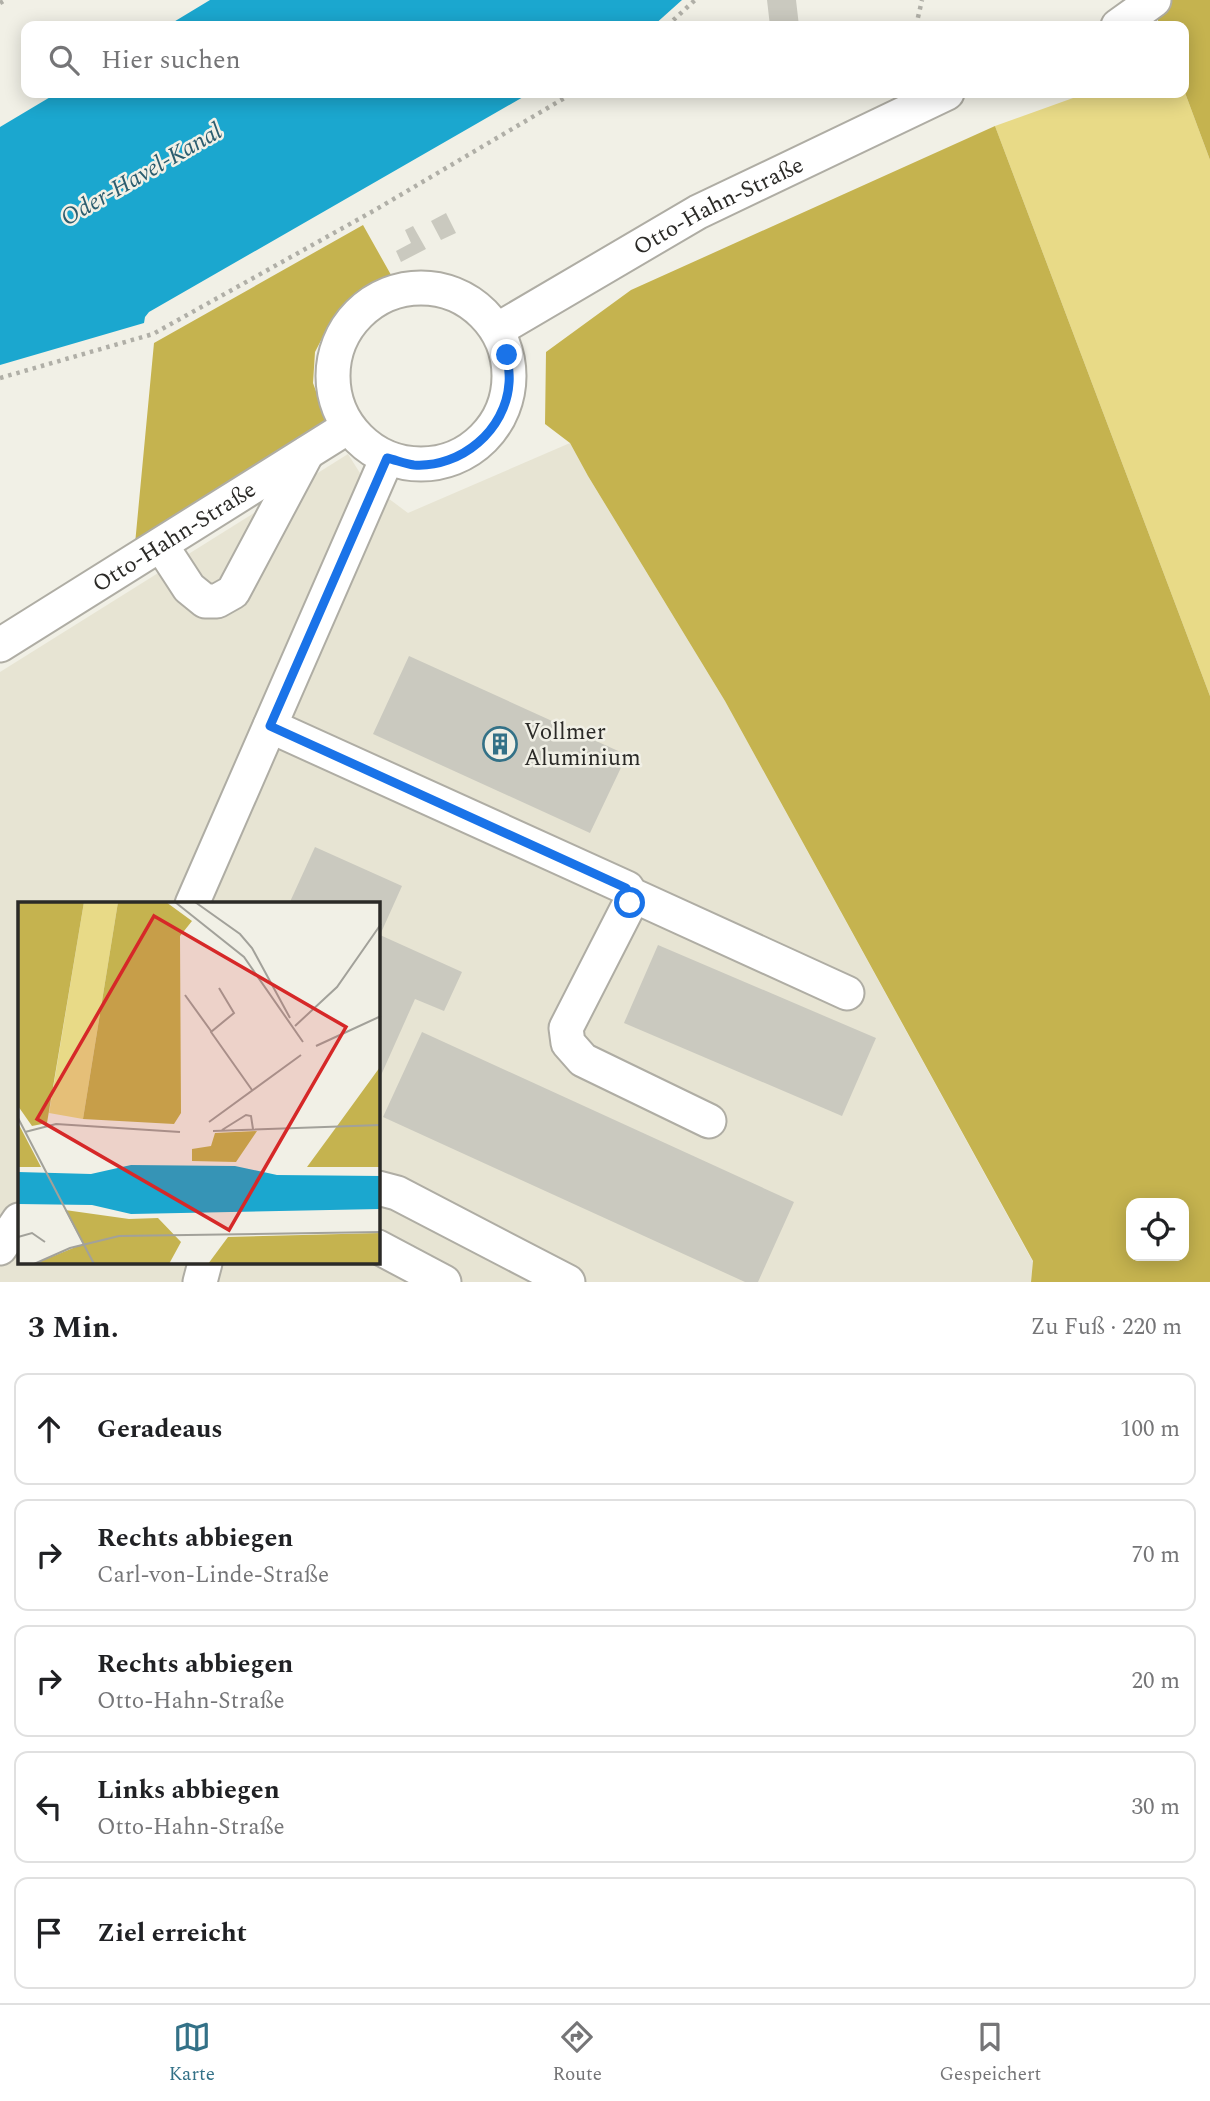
<!DOCTYPE html>
<html lang="de">
<meta charset="utf-8">
<style>
:root{--surface:#fff;--page:#f2f2f2;--text:#202124;--muted:#757577;--line:#e0e0e0;--accent:#337187}
body{margin:0;font-family:Spectral,serif;background:var(--page);color:var(--text)}
.controls{position:absolute;right:21px;bottom:21px;display:grid;overflow:hidden;border-radius:14px;box-shadow:0 4px 18px #0003}
.controls button{width:63px;height:63px;display:grid;place-items:center;padding:0;border:0;border-bottom:2px solid var(--line);background:var(--surface);color:var(--text);font:35px sans-serif}
.stop{position:absolute;width:21px;height:21px;margin:-16px;border:5px solid #1a73e8;border-radius:50%;background:#fff}
.stop.end{background:#1a73e8;border-color:#fff;box-shadow:0 2px 7px #0008}
.list{margin:0;padding:0;list-style:none}
h2{display:flex;justify-content:space-between;align-items:center;height:91px;margin:0;padding:0 28px;font-size:30px}
h2 small{font-size:23px;font-weight:400;color:var(--muted)}
.list li{display:grid;grid-template-columns:46px 1fr auto;gap:21px;align-items:center;box-sizing:border-box;height:112px;margin:0 14px 14px;padding:0 14px;border:2px solid var(--line);border-radius:14px}
.list b{display:block;font-size:26px;white-space:nowrap}
.list p{margin:0;font-size:23px;white-space:nowrap;color:var(--muted)}
.list em{font-size:23px;font-style:normal;color:var(--muted)}
.icon{flex:none;width:38px;height:38px;fill:none;stroke:currentColor;stroke-width:2;stroke-linecap:round;stroke-linejoin:round}
.map{position:relative;flex:none;width:1210px;height:1282px;overflow:hidden}
.search{position:absolute;background:var(--surface);box-shadow:0 4px 18px #0003;left:21px;right:21px;top:21px;height:77px;display:flex;align-items:center;gap:18px;box-sizing:border-box;padding:0 24px;border-radius:14px;color:var(--muted);font-size:26px}
.sheet{height:721px;background:var(--surface)}
nav{display:flex;justify-content:space-around;align-items:center;box-sizing:border-box;height:98px;border-top:2px solid var(--line);background:var(--surface);font-size:19px;color:var(--muted)}
nav a{display:grid;justify-items:center;gap:4px}
nav .on{color:var(--accent)}
.map>svg:first-child{display:block}
.built{fill:#e7e4d3;fill-rule:evenodd}
.green{fill:#e8da87}
.forest{fill:#c5b34f;fill-rule:evenodd}
.water{fill:#1ba7cf}
.building{fill:#cac9bf}
.lines{fill:none;stroke-linecap:round;stroke-linejoin:round}
.minor-casing{stroke:#afada4;stroke-width:37}
.path{stroke:#b0afa7;stroke-width:4.5;stroke-dasharray:3.5 5;stroke-linecap:butt}
.minor{stroke:#fff;stroke-width:33}
.route{stroke:#1a73e8;stroke-width:9}
.labels{text-anchor:middle;stroke-width:5;stroke-linejoin:round;paint-order:stroke}
.street-label{font-size:23px;fill:#2b2a27;stroke:#f1f0e6}
.poi-label{font-size:23px;fill:#2b2a27;stroke:#f1f0e6;text-anchor:start}
.water-label{font-size:24px;font-style:italic;fill:#2b5d6f;stroke:#f1f0e6}
.inset-road{fill:none;stroke:#a2a19a;stroke-width:2}
.view{fill:#d62828;fill-opacity:0.15;stroke:#d62828;stroke-width:3.5}
.inset-edge{fill:none;stroke:#2b2a27;stroke-width:3.5}
</style>
<div class="map">
<svg width="1210" height="1282" viewBox="0 0 1210 1282">
<rect width="100%" height="100%" fill="#f1f0e6"/>
<!-- built -->
<path class="built" d="M570 443 588 476 725 701 1033 1262 1031 1282H0V672L348 454 365 481 408 513ZM19 904H378V1263H19Z"/>
<!-- green -->
<path class="green" d="M1184 90 1210 160V696L995 126 1087 93H1184Z"/>
<!-- forest -->
<path class="forest" d="M1169 0H1210V160L1184 90V26H1160L1155 12Z
M995 126 1210 696V1282H1031L1033 1261 725 701 588 476 570 443 545 424 546 352 631 290ZM1184 1203V1256H1131V1203Z
M363 225 395 282 369 286 332 319 315 352 313 383 328 425 135 544 154 343Z"/>
<!-- water -->
<path class="water" d="M210 0H682L653 26H167Z
M57 93H530L149 312 145 317 144 323 0 365V127Z"/>
<!-- building -->
<path class="building" d="M767 0H796L799 26H770Z
M446 213 456 233 441 240 431 221Z
M413 226 426 249 401 262 396 251 411 243 405 230Z
M409 656 627 755 590 833 373 734Z
M315 847 402 886 380 935 462 972 444 1011 415 999 378 1082V904H289Z
M658 945 876 1038 842 1116 624 1023Z
M422 1032 794 1202 758 1282H745L383 1117Z"/>
<g class="lines">
<!-- minor casing -->
<g class="minor-casing">
<g id="minor">
<path d="M1118 26 1154 0"/>
<circle cx="421" cy="376" r="88"/>
<path id="s1" d="M497 330 698 212 947 93"/>
<path d="M161 545 189 588 205 601H217L233 592 307 453"/>
<path id="s2" d="M0 645 348 427"/>
<path d="M270 726 627 888 630 894V903L566 1028 568 1043 583 1060 709 1121"/>
<path d="M630 894 847 993"/>
<path d="M192 904 387 458"/>
<path d="M378 1188 397 1193 568 1282"/>
<path d="M378 1247 444 1282"/>
<path d="M0 1248 19 1220"/>
<path d="M200 1282 205 1263"/>
</g>
</g>
<!-- path -->
<path class="path" d="M0 3 5 0
M667 26 695 0
M916 26 922 0
M0 378 153 334 375 210 573 93"/>
<!-- minor -->
<use href="#minor" class="minor"/>
</g>
<g class="lines">
<!-- route -->
<path class="route" d="M507 355C508 364 510 374 509 383 506 430 461 468 414 465 405 464 396 460 387 458L270 726 626 888 630 894V903"/>
</g>
<!-- icons -->
<defs>
<g id="building-ring" transform="scale(1.75)"><circle r="9.5" fill="#f1f0e6" stroke="#337187" stroke-width="1.5"/><path d="M-4-6H4V6H1V3H-1V6H-4ZM-2.5-4.3h1.7v1.8h-1.7ZM.8-4.3h1.7v1.8H.8ZM-2.5-1h1.7V.8h-1.7ZM.8-1h1.7V.8H.8Z" fill="#337187"/></g>
</defs>
<g fill-rule="evenodd">
<use href="#building-ring" x="500" y="744"/>
</g>
<g class="labels">
<!-- street labels -->
<g class="street-label">
<text dy="8" stroke="none"><textPath href="#s1" startOffset="254">Otto-Hahn-Straße</textPath></text>
<text dy="8" stroke="none"><textPath href="#s2" startOffset="205">Otto-Hahn-Straße</textPath></text>
</g>
<!-- poi labels -->
<g class="poi-label">
<text x="524" y="739">Vollmer<tspan x="524" dy="26">Aluminium</tspan></text>
</g>
<!-- water labels -->
<g class="water-label">
<text transform="translate(141 174) rotate(-30)" y="8">Oder-Havel-Kanal</text>
</g>
</g>
<!-- overview -->
<g transform="translate(18 902)">
<rect width="362" height="362" fill="#f1f0e6"/>
<path d="M66 0H100L65 217 31 211Z" fill="#e8da87"/>
<path d="M0 0H66L29 221 14 224 0 204ZM100 0H148L174 19 162 34 163 211 156 222 65 217ZM362 165V265H289L322 220ZM0 221 23 265H0ZM239 229 218 260 174 259V247L193 244 197 231ZM47 308 111 317 140 316 163 340 151 362H16L65 342ZM362 331V362H190L210 335Z" fill="#c5b34f"/>
<path d="M113 263 217 264 259 273 362 274V307L113 312 74 303 0 302V270L73 272Z" fill="#1ba7cf"/>
<path class="inset-road" d="M157 0 226 55 285 140M177 0 222 32 234 46 272 116M201 86 216 111 193 130 234 188M167 93 193 129M277 124 319 85 363 22M298 144 363 114M0 216 76 362M191 220 283 153M204 228 228 213 233 214 235 227M195 229 363 223M7 230 38 222 162 230M0 335 14 331 27 340M16 362 52 346 101 334 363 330"/>
<path class="view" d="M136 14 328 125 211 328 19 217Z"/>
<rect width="362" height="362" class="inset-edge"/>
</g>
</svg>
<div class="controls">
<button><svg class="icon" aria-label="locate" viewBox="0 0 24 24"><circle cx="12" cy="12" r="6"/><path d="M12 2v4M12 18v4M2 12h4M18 12h4"/></svg></button>
</div>
<div class="stop" style="left:630px;top:903px"></div>
<div class="stop end" style="left:507px;top:355px"></div>
<div class="search"><svg class="icon" aria-label="search" viewBox="0 0 24 24"><circle cx="10" cy="10" r="6"/><path d="M15 15l6 6"/></svg>Hier suchen</div>
</div>
<section class="sheet">
<h2>3 Min.<small>Zu Fuß · 220 m</small></h2>
<ul class="list">
<li><svg class="icon" aria-label="ahead" viewBox="0 0 24 24"><path d="M12 20V5M6 11l6-6 6 6"/></svg><div><b>Geradeaus</b></div><em>100 m</em></li>
<li><svg class="icon" aria-label="right" viewBox="0 0 24 24"><path d="M7 20v-9h11M14 6l5 5-5 5"/></svg><div><b>Rechts abbiegen</b><p>Carl-von-Linde-Straße</p></div><em>70 m</em></li>
<li><svg class="icon" aria-label="right" viewBox="0 0 24 24"><path d="M7 20v-9h11M14 6l5 5-5 5"/></svg><div><b>Rechts abbiegen</b><p>Otto-Hahn-Straße</p></div><em>20 m</em></li>
<li><svg class="icon" aria-label="left" viewBox="0 0 24 24"><path d="M17 20v-9H6M10 6l-5 5 5 5"/></svg><div><b>Links abbiegen</b><p>Otto-Hahn-Straße</p></div><em>30 m</em></li>
<li><svg class="icon" aria-label="arrive" viewBox="0 0 24 24"><path d="M6 21V4h12l-3 4 3 4H6"/></svg><div><b>Ziel erreicht</b></div></li>
</ul>
</section>
<nav>
<a class="on"><svg class="icon" aria-label="map" viewBox="0 0 24 24"><path d="M3 6l6-2 6 2 6-2v14l-6 2-6-2-6 2zM9 4v14M15 6v14"/></svg>Karte</a>
<a><svg class="icon" aria-label="directions" viewBox="0 0 24 24"><path d="M12 3l9 9-9 9-9-9zM9 14v-3h6M13 9l2 2-2 2"/></svg>Route</a>
<a><svg class="icon" aria-label="saved" viewBox="0 0 24 24"><path d="M7 4h10v16l-5-4-5 4z"/></svg>Gespeichert</a>
</nav>
